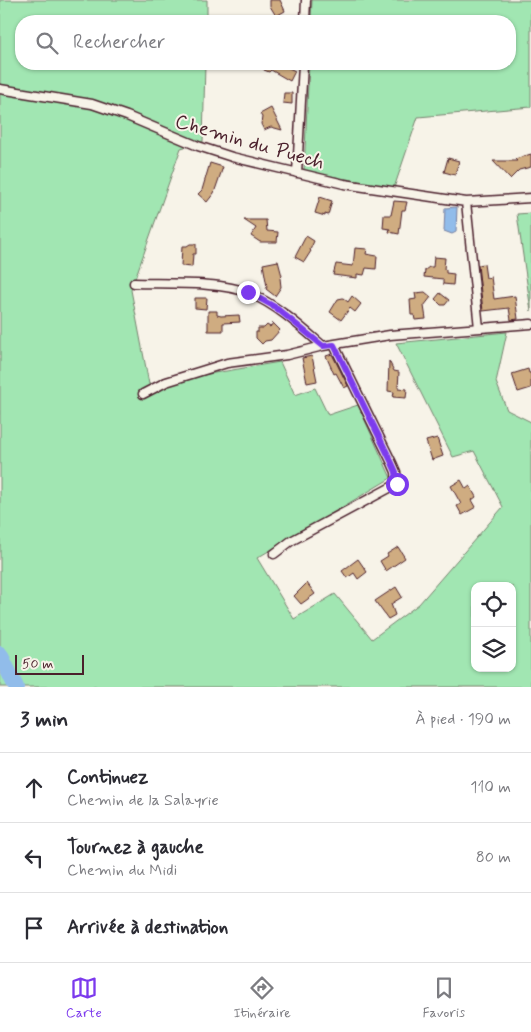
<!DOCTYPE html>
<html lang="fr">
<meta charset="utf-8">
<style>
:root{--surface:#fff;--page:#f2f2f3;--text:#2b2b33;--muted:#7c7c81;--line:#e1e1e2;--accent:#7c3aed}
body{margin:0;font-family:Mynerve,sans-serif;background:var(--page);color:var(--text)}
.controls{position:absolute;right:15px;bottom:15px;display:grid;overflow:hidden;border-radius:10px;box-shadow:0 1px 4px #0004}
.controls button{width:45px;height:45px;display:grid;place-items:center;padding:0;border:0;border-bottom:1px solid var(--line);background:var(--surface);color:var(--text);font:25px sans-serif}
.scale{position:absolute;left:15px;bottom:12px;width:69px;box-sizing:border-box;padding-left:5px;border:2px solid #4a1f2b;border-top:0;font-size:14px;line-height:18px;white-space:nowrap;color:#4a1f2b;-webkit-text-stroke:4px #f7f3e8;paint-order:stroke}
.stop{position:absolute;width:15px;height:15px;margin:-11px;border:4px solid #7c3aed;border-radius:50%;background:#fff}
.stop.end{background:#7c3aed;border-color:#fff;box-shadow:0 1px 5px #0008}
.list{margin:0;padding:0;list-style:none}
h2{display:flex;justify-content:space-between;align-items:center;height:65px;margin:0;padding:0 20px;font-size:21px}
h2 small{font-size:16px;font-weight:400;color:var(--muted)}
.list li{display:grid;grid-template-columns:32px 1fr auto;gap:15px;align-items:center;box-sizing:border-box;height:70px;padding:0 20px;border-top:1px solid var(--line)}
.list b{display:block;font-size:19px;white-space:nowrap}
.list p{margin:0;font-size:16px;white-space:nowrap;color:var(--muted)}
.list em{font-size:16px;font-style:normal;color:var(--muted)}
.icon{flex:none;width:28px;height:28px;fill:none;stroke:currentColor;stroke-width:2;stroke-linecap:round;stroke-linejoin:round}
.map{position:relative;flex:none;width:531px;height:687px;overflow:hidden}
.search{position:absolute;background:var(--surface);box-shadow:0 1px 4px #0004;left:15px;right:15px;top:15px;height:55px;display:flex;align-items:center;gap:12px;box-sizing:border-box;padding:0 18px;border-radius:20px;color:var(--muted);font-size:19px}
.sheet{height:275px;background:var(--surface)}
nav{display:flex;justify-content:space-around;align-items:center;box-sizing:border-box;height:70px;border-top:1px solid var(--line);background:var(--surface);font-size:14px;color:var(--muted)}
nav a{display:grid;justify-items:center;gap:2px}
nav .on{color:var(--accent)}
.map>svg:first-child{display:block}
.green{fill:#a1e6b2;stroke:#76826e;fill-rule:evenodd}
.water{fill:#91bcea;stroke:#757d9e}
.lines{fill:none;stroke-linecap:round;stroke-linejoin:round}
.river{stroke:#91bcea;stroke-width:16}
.building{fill:#cfac81;stroke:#4a1f2b}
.street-casing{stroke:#4a1f2b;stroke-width:11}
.street{stroke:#f7f3e8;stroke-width:8}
.route{stroke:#7c3aed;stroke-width:6}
.labels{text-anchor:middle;stroke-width:4;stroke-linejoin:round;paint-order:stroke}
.street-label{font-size:20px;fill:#4a1f2b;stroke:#f7f3e8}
</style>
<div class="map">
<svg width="531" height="687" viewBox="0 0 531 687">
<rect width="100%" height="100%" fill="#f7f3e8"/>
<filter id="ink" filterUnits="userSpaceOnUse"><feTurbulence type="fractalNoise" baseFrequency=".02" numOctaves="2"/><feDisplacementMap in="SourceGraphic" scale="10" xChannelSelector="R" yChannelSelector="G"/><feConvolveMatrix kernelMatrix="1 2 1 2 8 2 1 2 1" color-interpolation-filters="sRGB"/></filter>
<g filter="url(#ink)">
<!-- green -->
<path class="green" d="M0 0H207V21H21V64H205L203 142 181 148 131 290 149 384 280 362 295 395 315 388 328 415 358 405 391 478 257 558 294 619 335 594 372 639 419 604 503 507 474 451 453 457 396 343 507 332 496 382 507 410 531 422V687H0ZM475 586H512V668H475Z
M312 0H531V107L418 117 394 188 304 171 309 64H510V21H311Z
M531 213V311L517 214Z"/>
<!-- water -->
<path class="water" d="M457 207 456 232 452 234 444 231 445 208Z"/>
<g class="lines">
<!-- river -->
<path class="river" d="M0 654 16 687"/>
</g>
<!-- building -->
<path class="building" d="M270 0H280L285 11 276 16 270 6Z
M257 64H282H281L295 71 290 81 271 70 269 72 264 70 263 67Z
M284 93H292V104L283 103Z
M271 108 282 130 271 127 264 130 261 124 262 117 260 114Z
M531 154V167L519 170 510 179 493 161H517L515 159Z
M448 158 459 161 455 175 444 172Z
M210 163 223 167 214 193 207 202 198 194 202 190Z
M320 197 332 201 328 215 325 214V216L315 213Z
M394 201 407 202 405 210H402L399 234 389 232 390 229 383 228 384 215H391Z
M244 220H266L267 231 278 232 277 242H260L251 236 256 228Z
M306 236 314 241 310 250 311 251 304 262 295 257Z
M190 244H196V254H193L192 267 181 266 182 246H187Z
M355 248 367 249 366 254 377 256 376 269 366 268 364 275 357 274V278L333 275 336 264 353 266Z
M434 257 445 258 444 269 446 270V273L454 274 453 285 443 284V279L424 277 425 270 429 267H433Z
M278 261 282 276 280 278 281 287 275 296 266 289 267 287 263 264Z
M484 264 486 278 491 277 494 299 515 296 518 319 511 320 509 308 483 311 478 265Z
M425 292 431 297 424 306 426 319 415 320 414 315H411L410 300 416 299 415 293Z
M440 293 449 300 445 305H441L435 299Z
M352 296 361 304 355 312 350 308 341 320 330 312 338 299 343 298 348 302Z
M195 298H207L206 309 195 308Z
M208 311H217V315L221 316 239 315 240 322 223 323V331H208Z
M273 323 280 330 271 340 265 341 262 344 256 338V332H258V328H264L267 325 270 327Z
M332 354 348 386 344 388 336 373 334 374 326 356Z
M312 356 317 381 307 383 302 358Z
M389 361 394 371 399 372 398 388 407 389 406 398 393 397 394 392 388 391Z
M528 369 529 373H531V388L518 392 512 374Z
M437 438 443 456 432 460 426 441Z
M461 480 466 489 470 486 476 497 472 500 476 507 462 515 457 506 461 504 451 486Z
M398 547 405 558 386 571 380 561 388 556 387 554Z
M358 559 367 572 358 579 354 573 347 578 342 571Z
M307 583 315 594 301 604 294 596Z
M396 587 402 597 391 604 395 615 388 619 375 601Z"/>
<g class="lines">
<!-- street casing -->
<g class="street-casing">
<path id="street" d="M305 21 306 0
M0 89 92 104 127 116 198 146 232 157 344 184 466 202 531 198
M297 173 303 64
M466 202 479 328
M134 283C165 284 221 281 249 293 277 305 300 326 323 346
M143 394 166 382 227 363 287 355 323 346 390 335 531 324
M274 554 291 541 397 484 396 472 392 463 334 345"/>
</g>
<!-- street -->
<use href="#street" class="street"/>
</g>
</g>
<g class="lines" filter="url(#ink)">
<!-- route -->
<path class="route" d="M248 292 275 307 323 346 334 345 392 463 396 472 397 484"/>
</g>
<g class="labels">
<!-- street labels -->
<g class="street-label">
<text transform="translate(250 141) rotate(16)" y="7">Chemin du Puech</text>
</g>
</g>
</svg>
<div class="controls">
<button><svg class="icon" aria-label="locate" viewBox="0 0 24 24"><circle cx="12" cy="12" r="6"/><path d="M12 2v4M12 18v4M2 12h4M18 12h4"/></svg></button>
<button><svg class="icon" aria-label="layers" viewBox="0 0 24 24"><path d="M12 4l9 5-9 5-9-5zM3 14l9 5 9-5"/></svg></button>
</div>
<div class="scale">50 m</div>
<div class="stop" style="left:397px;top:484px"></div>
<div class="stop end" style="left:248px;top:292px"></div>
<div class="search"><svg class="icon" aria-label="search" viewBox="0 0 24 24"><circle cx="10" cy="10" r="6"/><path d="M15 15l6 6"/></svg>Rechercher</div>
</div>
<section class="sheet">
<h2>3 min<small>À pied · 190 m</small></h2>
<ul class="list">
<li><svg class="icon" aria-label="ahead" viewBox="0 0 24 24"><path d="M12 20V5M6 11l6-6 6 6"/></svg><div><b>Continuez</b><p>Chemin de la Salayrie</p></div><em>110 m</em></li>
<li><svg class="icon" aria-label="left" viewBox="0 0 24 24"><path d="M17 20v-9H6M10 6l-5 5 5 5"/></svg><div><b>Tournez à gauche</b><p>Chemin du Midi</p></div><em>80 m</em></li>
<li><svg class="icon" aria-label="arrive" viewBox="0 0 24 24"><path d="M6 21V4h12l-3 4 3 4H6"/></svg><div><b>Arrivée à destination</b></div></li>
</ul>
</section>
<nav>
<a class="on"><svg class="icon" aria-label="map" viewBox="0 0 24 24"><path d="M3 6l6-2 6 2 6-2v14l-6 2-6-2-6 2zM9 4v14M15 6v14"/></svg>Carte</a>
<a><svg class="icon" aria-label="directions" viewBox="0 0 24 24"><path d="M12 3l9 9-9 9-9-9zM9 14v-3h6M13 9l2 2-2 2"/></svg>Itinéraire</a>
<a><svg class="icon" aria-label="saved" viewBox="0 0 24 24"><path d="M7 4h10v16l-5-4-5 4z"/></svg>Favoris</a>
</nav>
